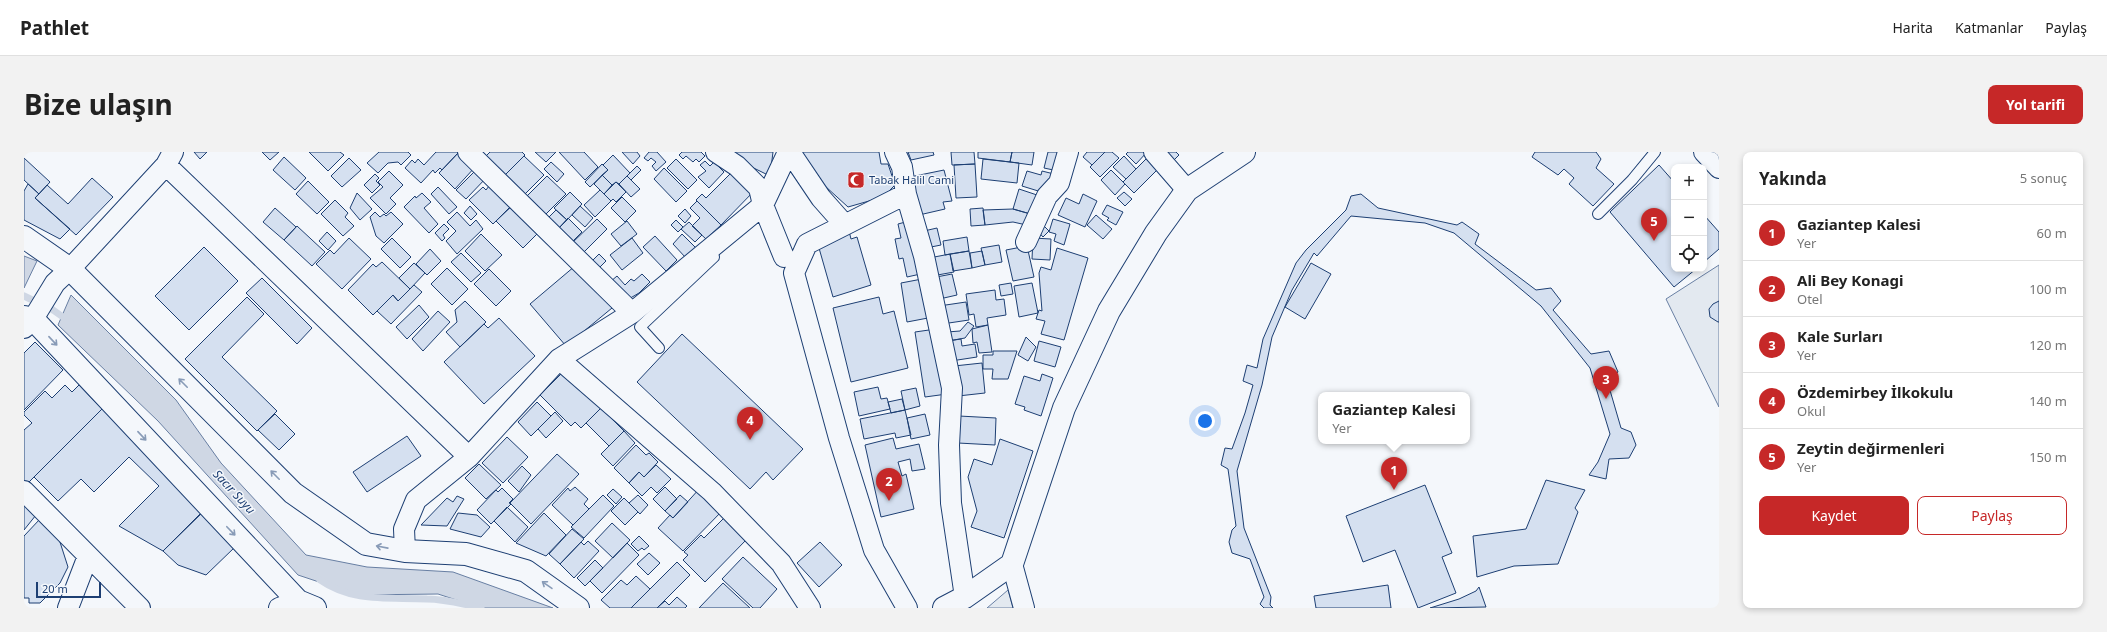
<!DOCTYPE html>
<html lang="tr">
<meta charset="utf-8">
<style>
:root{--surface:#fff;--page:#f2f2f2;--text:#222;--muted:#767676;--line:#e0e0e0;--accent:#c62828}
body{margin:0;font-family:"Noto Sans",sans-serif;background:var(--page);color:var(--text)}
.controls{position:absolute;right:12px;top:12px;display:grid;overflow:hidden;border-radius:8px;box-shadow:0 2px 6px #0003}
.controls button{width:36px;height:36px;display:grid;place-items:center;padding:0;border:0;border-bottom:1px solid var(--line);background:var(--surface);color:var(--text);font:20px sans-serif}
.scale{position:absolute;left:12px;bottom:10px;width:65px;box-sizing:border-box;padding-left:4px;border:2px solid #1d3f73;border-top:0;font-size:11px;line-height:14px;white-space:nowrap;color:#1d3f73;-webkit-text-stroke:3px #f4f7fb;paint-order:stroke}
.you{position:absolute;left:1181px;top:269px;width:14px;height:14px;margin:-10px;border:3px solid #fff;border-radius:50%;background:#1a73e8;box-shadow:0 0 0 6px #1a73e833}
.badge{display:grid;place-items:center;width:26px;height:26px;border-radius:50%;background:var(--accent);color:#fff;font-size:13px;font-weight:700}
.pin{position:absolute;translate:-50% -33px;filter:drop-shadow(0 1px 2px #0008)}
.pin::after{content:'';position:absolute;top:21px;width:14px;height:12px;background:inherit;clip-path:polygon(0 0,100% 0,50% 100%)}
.popup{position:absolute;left:1294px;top:240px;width:152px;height:52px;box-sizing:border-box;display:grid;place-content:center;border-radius:8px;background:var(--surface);filter:drop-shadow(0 1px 3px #0005);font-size:13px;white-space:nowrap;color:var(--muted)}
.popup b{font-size:15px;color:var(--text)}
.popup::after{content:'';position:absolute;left:50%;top:100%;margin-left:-8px;border:8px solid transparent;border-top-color:var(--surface)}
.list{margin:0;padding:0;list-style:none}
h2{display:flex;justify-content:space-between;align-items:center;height:52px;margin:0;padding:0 16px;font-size:17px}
h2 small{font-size:13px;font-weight:400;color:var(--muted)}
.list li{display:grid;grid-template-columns:26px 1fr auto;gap:12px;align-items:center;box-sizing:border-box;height:56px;padding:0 16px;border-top:1px solid var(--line)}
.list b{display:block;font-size:15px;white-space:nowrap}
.list p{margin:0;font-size:13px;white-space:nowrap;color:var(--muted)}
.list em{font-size:13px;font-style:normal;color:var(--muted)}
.actions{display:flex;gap:8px;padding:12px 16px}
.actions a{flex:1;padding:9px 0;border:1px solid var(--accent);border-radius:8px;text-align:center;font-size:14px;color:var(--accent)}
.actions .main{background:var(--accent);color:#fff}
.icon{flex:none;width:22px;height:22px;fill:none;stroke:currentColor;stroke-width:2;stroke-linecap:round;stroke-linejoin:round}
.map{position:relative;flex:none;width:1695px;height:456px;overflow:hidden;border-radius:8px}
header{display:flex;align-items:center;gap:24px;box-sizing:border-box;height:56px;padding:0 20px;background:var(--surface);border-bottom:1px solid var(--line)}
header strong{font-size:19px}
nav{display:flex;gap:22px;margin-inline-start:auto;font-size:14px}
.intro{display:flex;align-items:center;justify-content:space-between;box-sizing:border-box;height:96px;padding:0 24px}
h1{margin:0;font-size:28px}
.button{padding:10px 18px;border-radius:8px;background:var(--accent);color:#fff;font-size:14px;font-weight:700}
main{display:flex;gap:24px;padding:0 24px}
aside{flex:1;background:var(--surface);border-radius:8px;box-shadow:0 2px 6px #0003}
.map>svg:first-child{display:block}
.green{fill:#e3e9f0;stroke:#687fa3}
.water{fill:#cfd7e4;stroke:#687fa3}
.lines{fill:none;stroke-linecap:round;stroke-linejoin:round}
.stream{stroke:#cfd7e4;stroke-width:7}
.building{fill:#d5e0f0;stroke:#1d3f73}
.lane-casing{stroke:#1d3f73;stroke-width:12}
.street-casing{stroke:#1d3f73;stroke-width:22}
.secondary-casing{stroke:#1d3f73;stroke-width:24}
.lane{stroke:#f4f7fb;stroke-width:10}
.street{stroke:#f4f7fb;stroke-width:20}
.secondary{stroke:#f4f7fb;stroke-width:22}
.oneway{stroke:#889bb7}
.labels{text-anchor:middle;stroke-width:3;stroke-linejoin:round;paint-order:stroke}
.poi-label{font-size:11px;fill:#1d3f73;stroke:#f4f7fb;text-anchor:start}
.water-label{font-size:12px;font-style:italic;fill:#1d3f73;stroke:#f4f7fb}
</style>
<header>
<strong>Pathlet</strong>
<nav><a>Harita</a><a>Katmanlar</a><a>Paylaş</a></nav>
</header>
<div class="intro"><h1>Bize ulaşın</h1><a class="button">Yol tarifi</a></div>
<main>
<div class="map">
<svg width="1695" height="456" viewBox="0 0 1695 456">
<rect width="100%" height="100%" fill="#f4f7fb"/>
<!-- green -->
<path class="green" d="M1695 113V255L1642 147Z
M984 438 989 456H963Z"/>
<!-- water -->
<path class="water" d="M0 104 13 109 0 136Z
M47 143 152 248 197 311 282 403 343 415 429 420 529 456H457L414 442 334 443 274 423 134 269 34 173Z"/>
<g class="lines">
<!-- stream -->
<path class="stream" d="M0 144 29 158 46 170
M296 428C329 451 365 445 403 447 421 447 439 452 457 456"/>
</g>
<!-- building -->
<path class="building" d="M170 0H183L176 7Z
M238 0H255L246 8Z
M285 0H316L320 3 304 19Z
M355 0H384L387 3 377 13 374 10 364 11 354 21 343 11Z
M412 0H435L418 18 416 16 411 21 409 18 397 31 381 16 388 8 391 11 394 7 400 13Z
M435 0 452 14 431 37 415 21Z
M466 0H498L501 3 478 26 459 7Z
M511 0H532L522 10Z
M535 0H560L574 15 561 28Z
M598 0H613L616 4 609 12Z
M625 0H633L642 10 632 19 628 14 632 10 627 6 624 9 620 6Z
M658 0H677L681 4 675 10 672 7 669 10 662 4 659 7 655 3Z
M702 0H749L746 24 701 2Z
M775 0H855L857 12H864L871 33 859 45 824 55 790 24Z
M884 0H909L910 3 887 8Z
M927 0H950L951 12 928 13Z
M954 0H988L986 10 954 6Z
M988 0H1010L1008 13 986 10Z
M1024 0H1039L1034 19 1020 16Z
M1063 0H1081L1068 13 1059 5Z
M1081 0H1088L1095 6 1076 25 1066 15Z
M1104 0H1123L1112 12 1102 2Z
M1134 0H1152L1155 3 1146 12Z
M1511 0H1572L1577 7 1572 16 1590 32 1569 54 1545 32 1550 26 1540 17 1534 23 1508 5Z
M1127 2 1138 13 1110 41 1099 30Z
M589 3 606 21 595 32 592 30 588 33 578 23 584 18 579 13Z
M500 4 520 23 497 46 478 26Z
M1100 4 1112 17 1102 27 1089 15Z
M260 5 282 26 271 38 249 18Z
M0 6 26 30 15 42 0 28Z
M325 6 337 18 318 35 307 24Z
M652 7 673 28 664 37 643 16Z
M959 7 995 11 993 31 957 27Z
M681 9 686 14 690 10 700 20 685 36 674 25 682 19 676 13Z
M527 10 540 22 533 30 520 17Z
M578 12 584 18 566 35 561 30Z
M951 12 953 45 932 46 930 13Z
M1635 13 1650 30V117H1672L1650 135 1586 60Z
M613 14 617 18 607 28 603 24Z
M454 16 463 25 442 47 432 38Z
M640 16 663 39 652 50 630 27Z
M712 16 732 37 697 73 672 48 678 42 682 46Z
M920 18 928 49 919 50 921 57 895 63 886 25Z
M1087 18 1101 32 1091 43 1077 28Z
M365 19 379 33 366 46 372 52 362 62 346 46 359 35 354 30Z
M1003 19 1017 23 1018 19 1030 22 1024 42 998 34Z
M351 22 355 26 352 29 356 33 348 41 340 33Z
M578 23 588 33 580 42 570 32Z
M523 24 542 42 520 64 502 45Z
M603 24 616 37 607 45 595 32Z
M68 26 89 45 52 83 11 46 23 33 44 52Z
M284 29 305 50 293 62 272 42Z
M592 30 602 40 592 50 589 47 587 49 580 42Z
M4 32 15 42 11 46 46 77 36 87 0 68V39Z
M465 34 486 55 469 72 445 48 459 35 462 38Z
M414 35 433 55 425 62 407 42Z
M995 37 1016 44 1010 63 989 57Z
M576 38 587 49 571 65 560 53Z
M546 40 558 52 543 68 530 56Z
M1100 40 1108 47 1101 54 1093 46Z
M333 41 348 57 336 68 326 56Z
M398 41 407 50 400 56 414 72 405 81 380 55 391 44 392 46Z
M1059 42 1073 49 1061 75 1034 63 1042 46 1055 52Z
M1337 42 1354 56 1433 73 1438 70 1455 82 1451 92 1512 138 1527 136 1537 149 1529 158 1567 202 1585 199 1594 220 1583 228 1597 276 1607 280 1612 293 1605 306 1585 307 1582 327 1565 323 1574 310 1586 282 1566 216 1517 154 1430 81 1401 71 1327 64 1293 104 1290 101 1268 138 1248 185 1238 233 1213 319 1220 376 1247 445 1246 453 1249 456H1240L1236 452 1240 445 1226 407 1208 401 1205 390 1208 378 1212 374 1204 317 1197 313 1201 296 1208 297 1221 261 1229 233 1219 229 1223 213 1233 216 1239 187 1272 111 1282 98 1322 58 1327 44Z
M598 45 612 59 601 70 587 56Z
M311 48 324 61 321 65 330 74 319 84 297 62Z
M673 49 697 73 682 87 668 74 676 66 666 56Z
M489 53 518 77 499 96 472 69Z
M1083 53 1099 60 1092 73 1083 68 1085 66 1078 62Z
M446 54 453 62 447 68 440 61Z
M556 54 569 66 561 75 548 63Z
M251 56 272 75 260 88 239 70Z
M959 56 961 73 947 74 946 57Z
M661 57 667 64 661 71 654 64Z
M989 57 1010 63 1007 74 989 70 961 73 959 58Z
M532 58 543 68 533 78 522 68Z
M351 60 356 65 360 62 362 64 367 60 379 72 360 91 352 84 346 65Z
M433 60 446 74 452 68 459 77 433 102 422 89 432 79 423 70Z
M1072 63 1088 77 1079 87 1063 73Z
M1680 63 1695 80V97L1680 110Z
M544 66 558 80 546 92 533 78Z
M573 67 583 77 558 102 548 91Z
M1029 67 1046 72 1040 93 1030 89 1032 82 1025 80Z
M652 68 659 75 654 80 647 73Z
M889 68 901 121 883 125 879 106 875 107 871 87 877 86 874 72Z
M603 69 613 82 597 94 587 82Z
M665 70 678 83 671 90 657 77Z
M1016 70 1025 79 1019 85 1011 76Z
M420 72 425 77 419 83 421 86 418 89 411 81Z
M273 74 301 100 288 114 260 88Z
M913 76 917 93 902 96 900 79Z
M825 79 827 87 833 85 847 133 809 145 793 89Z
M303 80 312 89 304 98 295 89Z
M457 82 478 103 461 119 441 99Z
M658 82 672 96 662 106 649 92Z
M631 84 653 108 642 119 619 95Z
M943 85 945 99 921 103 919 89Z
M325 86 347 107 318 137 292 112 306 98 310 102Z
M368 86 387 105 376 116 357 97Z
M608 86 619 101 598 118 586 103Z
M1009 86 1027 87 1026 108 1008 107Z
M975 93 978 110 961 113 957 96Z
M1003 94 1010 125 989 129 982 98Z
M180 95 214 129 165 178 131 144Z
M1033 96 1064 106 1040 188 1017 182 1021 169 1012 167 1015 158 1018 159 1015 121 1017 115 1027 118Z
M406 97 417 109 403 123 392 112Z
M945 99 948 116 929 119 926 102Z
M958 99 961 113 948 116 946 101Z
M437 101 457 121 447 130 427 110Z
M575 102 582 109 572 119 565 112Z
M926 102 930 120 908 124 905 106Z
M358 110 386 137 374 149 369 143 349 163 324 138 349 112 352 115Z
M390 111 401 121 386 137 375 126Z
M1287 111 1307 122 1281 167 1261 155Z
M551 114 588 156 542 194 506 152Z
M423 116 444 137 428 153 407 132Z
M465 117 487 139 472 154 450 132Z
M618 122 626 130 615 141 603 148 586 130 593 124 601 133 607 127 610 129Z
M928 122 933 143 911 148 907 126Z
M238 126 288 176 273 192 222 141Z
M898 127 904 166 883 170 877 131Z
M987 131 989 142 977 144 975 133Z
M1008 131 1014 161 995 165 990 134Z
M390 133 398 140 367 172 353 159 369 143 374 149Z
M971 138 972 148 980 147 982 163 963 166 964 173 952 175 950 162 945 163 942 142Z
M223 145 240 162 198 205 253 259 233 279 161 207Z
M855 145 859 162 870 159 884 216 827 230 809 156Z
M441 149 462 170 436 195 422 180 433 170 431 158Z
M1695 149V170H1694L1686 165 1685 157 1689 152Z
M942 150 945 168 918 172 915 154Z
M395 153 405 165 383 187 372 175Z
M414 159 426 170 399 199 388 187Z
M475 166 511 204 460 252 420 210 460 172 464 176Z
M944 170 950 174 941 186 924 189 923 180 936 179Z
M964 173 968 200 955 201 953 190 949 191 948 177Z
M912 177 923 242 901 245 891 180Z
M658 182 779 297 749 328 742 320 726 337 613 230Z
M1002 185 1012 195 1004 209 994 203Z
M937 187 938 194 951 192 953 205 927 209 924 189Z
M1015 189 1037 195 1031 215 1010 209Z
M11 190 39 218 0 258V201Z
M969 199H993L984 227H968L969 217H959V203H969Z
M958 211 961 241 934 244 930 214Z
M540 219 577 256 557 276 551 270 547 274 516 243Z
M1018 222 1029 226 1017 264 1000 258 1001 255 991 252 1000 224 1016 229Z
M41 233 48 240 55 233 78 257 3 332 0 330V278L8 271 0 263V260L21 239 28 246Z
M854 235 857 247 863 246 866 257 835 264 830 240Z
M892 236 896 254 881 258 877 239Z
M878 247 881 258 867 261 864 250Z
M513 250 527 264 507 284 494 270Z
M83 252 183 355 139 399 95 374 135 334 105 305 70 340 57 327 34 349 10 325Z
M577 256 600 279 585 294 562 271Z
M881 258 887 283 872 286 871 281 840 287 836 267Z
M531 260 539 269 522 286 514 277Z
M251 262 271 282 255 298 234 278Z
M901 262 906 283 887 287 883 266Z
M935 264 972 266 971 293 934 291Z
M600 279 611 291 589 314 577 302Z
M383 284 397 304 343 340 329 320Z
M483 285 504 305 479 331 458 311Z
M869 286 872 297 895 292 901 317 888 319 886 307 874 310 878 324 882 322 890 357 857 365 841 293Z
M976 287 1009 299 980 386 947 375 953 359 944 325 950 307 968 313Z
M612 293 622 303 625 301 634 310 620 325 615 320 605 331 590 316Z
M533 302 555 322 507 372 486 351Z
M455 312 477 333 462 347 441 326Z
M632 313 647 327 633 341 627 335 618 344 605 331 615 320 620 325Z
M498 314 507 323 495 340 484 329Z
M1522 328 1561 338 1551 356 1554 360 1534 412 1490 414 1453 425 1449 384 1502 377Z
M1401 333 1428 401 1418 405 1432 441 1394 456 1371 398 1339 410 1322 364Z
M551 335 564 347 560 352 565 357 549 373 528 353 544 336 546 339Z
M641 335 653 347 641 359 629 347Z
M478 336 489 347 485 351 487 352 467 372 453 358 472 338 474 340Z
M676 336 699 358 659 399 634 376 646 363 649 366Z
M589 337 598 345 592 352 583 343Z
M579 343 590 354 560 386 547 375Z
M614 343 624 353 616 362 605 351Z
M656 343 664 350 649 366 641 359Z
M433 344 440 347 423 374 397 373 423 346 429 350Z
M600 346 614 360 601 373 587 359Z
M0 350 12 363 0 378Z
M483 355 504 375 491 390 470 369Z
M178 361 211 395 182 423 154 413 139 399Z
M434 361 453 363 466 375 457 385 426 377Z
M520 361 542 383 522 404 492 391Z
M701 365 723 387 681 430 659 408 664 403 660 400 677 383 680 386Z
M16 367 35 387 44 415 36 431 16 451H5V446H0V384Z
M588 371 606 388 589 406 571 389Z
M548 377 560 387 536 412 525 402Z
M615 384 625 394 620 398 618 396 614 399 607 392Z
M564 389 575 399 550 426 536 412 557 390 560 393Z
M796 390 818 413 795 435 773 411Z
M603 391 615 403 578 441 566 429Z
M625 401 636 411 624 423 613 412Z
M719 405 753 437 736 456H729L698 427Z
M571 408 579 416 561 434 553 426Z
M653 410 666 423 633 456H607Z
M612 424 626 437 607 456H586L577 448 597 428 603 433Z
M699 431 726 456H675Z
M1364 433 1367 456H1292L1290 444Z
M1455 435 1462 455 1406 456 1435 447 1452 439Z
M653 445 663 454 661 456H633L641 449 645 453Z"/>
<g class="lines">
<!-- lane casing -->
<g class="lane-casing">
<path id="lane" d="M1574 62 1608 28 1631 0
M635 196 616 175 690 105"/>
</g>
<!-- street casing -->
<g class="street-casing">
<path id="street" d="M444 0 608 161
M692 0 713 14 735 36 739 53 760 105
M766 0 797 46 820 72
M871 0 878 15 882 42 900 104 928 236 925 293 927 351 941 445
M1130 0 1163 38
M1680 0 1695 16
M142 13 445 305
M882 42 783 92 770 121 815 286 850 398 883 456
M1002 90 1023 44 1035 31 1044 0
M0 176 9 167 31 131 46 117 142 13 149 0
M535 207 688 340 757 411 786 456
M0 339 116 456
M381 399 380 377 392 348 445 305 535 207 608 161 739 53 764 0
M988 412 1000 456
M44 456 64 404
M255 456 274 449"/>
</g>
<!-- secondary casing -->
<g class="secondary-casing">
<path id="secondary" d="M0 85 46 117 269 341 342 392 381 399 442 402 502 419 554 456
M0 165 9 167 274 449 291 456
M920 456 941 445 988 412 1040 256 1085 159 1132 81 1163 38 1220 0"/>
</g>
<!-- lane -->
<use href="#lane" class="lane"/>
<!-- street -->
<use href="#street" class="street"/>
<!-- secondary -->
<use href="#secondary" class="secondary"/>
</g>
<!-- one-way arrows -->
<defs><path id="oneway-shaft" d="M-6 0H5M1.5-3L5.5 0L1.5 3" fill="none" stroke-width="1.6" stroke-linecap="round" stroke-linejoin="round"/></defs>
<g class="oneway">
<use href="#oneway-shaft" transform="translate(29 189) rotate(47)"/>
<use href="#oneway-shaft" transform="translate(159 231) rotate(-135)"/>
<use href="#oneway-shaft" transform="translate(118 284) rotate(47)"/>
<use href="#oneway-shaft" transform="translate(251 323) rotate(-135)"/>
<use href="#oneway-shaft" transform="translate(207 379) rotate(46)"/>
<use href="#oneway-shaft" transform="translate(358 395) rotate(-169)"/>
<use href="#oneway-shaft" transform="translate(523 433) rotate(-145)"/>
</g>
<!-- icons -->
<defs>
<g id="mosque-square" transform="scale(0.9)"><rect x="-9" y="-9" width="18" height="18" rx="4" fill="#c62828" stroke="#f4f7fb"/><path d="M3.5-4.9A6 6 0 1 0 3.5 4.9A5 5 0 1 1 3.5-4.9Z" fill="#fff"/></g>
</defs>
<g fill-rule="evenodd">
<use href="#mosque-square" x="832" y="28"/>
</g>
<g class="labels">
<!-- poi labels -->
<g class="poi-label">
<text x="845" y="32">Tabak Halil Cami</text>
</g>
<!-- water labels -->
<g class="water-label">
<text transform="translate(210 340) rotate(47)" y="4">Sacır Suyu</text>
</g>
</g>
</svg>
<div class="controls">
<button>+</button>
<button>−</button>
<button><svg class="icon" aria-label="locate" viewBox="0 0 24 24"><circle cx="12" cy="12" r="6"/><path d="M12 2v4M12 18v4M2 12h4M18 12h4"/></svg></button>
</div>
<div class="scale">20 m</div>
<div class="you"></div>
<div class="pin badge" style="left:1370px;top:338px">1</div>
<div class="popup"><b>Gaziantep Kalesi</b>Yer</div>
<div class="pin badge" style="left:865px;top:349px">2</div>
<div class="pin badge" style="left:1582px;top:247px">3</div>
<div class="pin badge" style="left:726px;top:288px">4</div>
<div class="pin badge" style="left:1630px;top:89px">5</div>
</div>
<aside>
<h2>Yakında<small>5 sonuç</small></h2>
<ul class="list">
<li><span class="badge">1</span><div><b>Gaziantep Kalesi</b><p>Yer</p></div><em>60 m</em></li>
<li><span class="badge">2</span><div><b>Ali Bey Konagi</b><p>Otel</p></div><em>100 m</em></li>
<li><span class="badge">3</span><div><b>Kale Surları</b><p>Yer</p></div><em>120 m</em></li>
<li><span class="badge">4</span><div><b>Özdemirbey İlkokulu</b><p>Okul</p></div><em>140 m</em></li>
<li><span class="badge">5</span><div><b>Zeytin değirmenleri</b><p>Yer</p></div><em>150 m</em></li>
</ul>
<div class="actions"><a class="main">Kaydet</a><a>Paylaş</a></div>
</aside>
</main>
